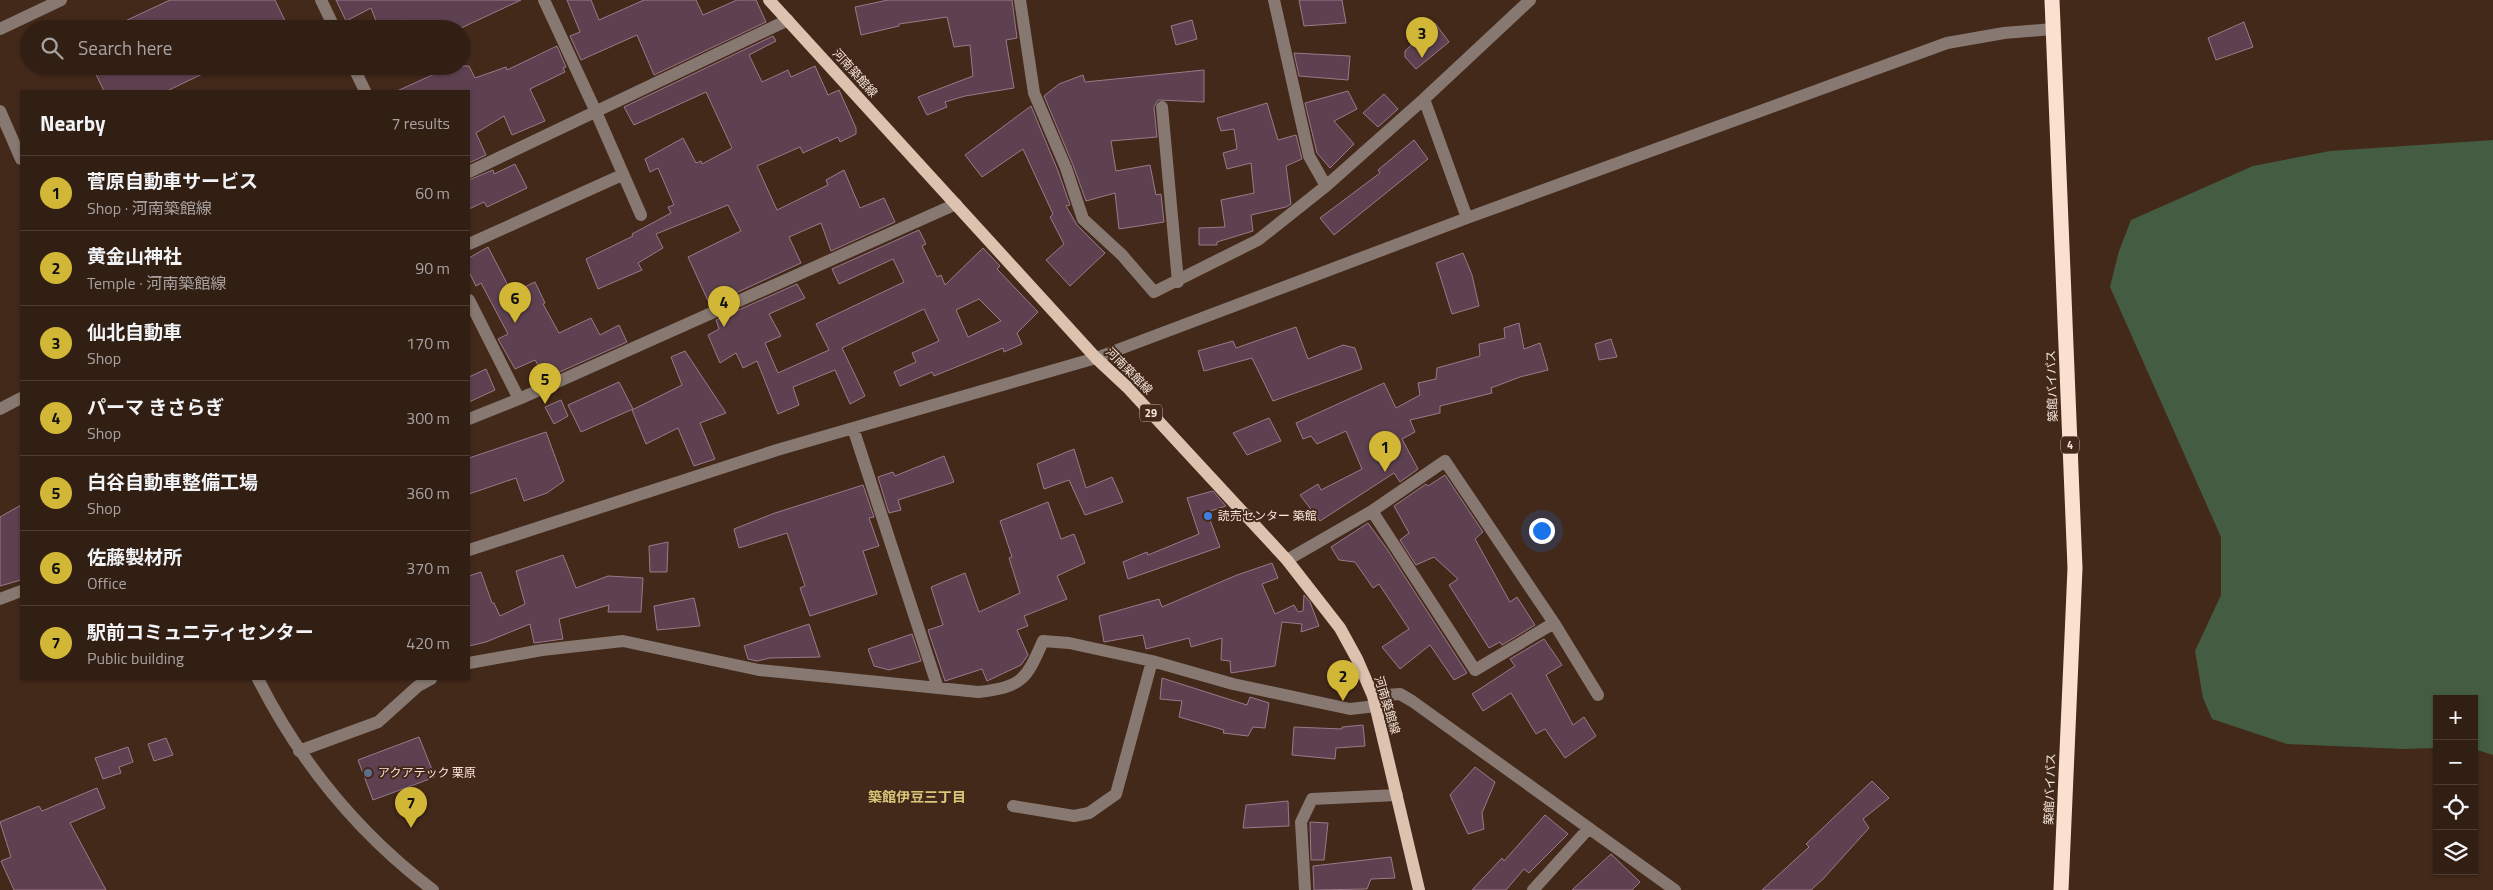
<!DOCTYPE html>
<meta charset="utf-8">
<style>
:root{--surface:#321f14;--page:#3d2c22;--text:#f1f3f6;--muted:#a8a2a0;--line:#4d3d34;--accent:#d2b736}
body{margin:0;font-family:"Titillium Web","Noto Sans JP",sans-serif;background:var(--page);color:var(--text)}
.controls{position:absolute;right:15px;bottom:15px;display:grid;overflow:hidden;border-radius:0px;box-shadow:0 1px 4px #0004}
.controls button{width:45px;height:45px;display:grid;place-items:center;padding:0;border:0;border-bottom:1px solid var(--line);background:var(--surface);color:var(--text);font:25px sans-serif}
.you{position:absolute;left:1541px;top:530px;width:18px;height:18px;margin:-12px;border:4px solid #fff;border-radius:50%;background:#1a73e8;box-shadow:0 0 0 8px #1a73e833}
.badge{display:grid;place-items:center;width:32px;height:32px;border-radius:50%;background:var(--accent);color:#111;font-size:16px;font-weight:700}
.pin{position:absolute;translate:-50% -41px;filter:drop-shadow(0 1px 2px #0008)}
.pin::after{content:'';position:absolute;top:26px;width:18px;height:15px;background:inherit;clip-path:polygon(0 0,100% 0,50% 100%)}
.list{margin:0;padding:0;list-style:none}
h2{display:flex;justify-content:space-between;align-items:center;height:65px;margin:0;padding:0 20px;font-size:21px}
h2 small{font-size:16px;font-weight:400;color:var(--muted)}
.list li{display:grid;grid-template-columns:32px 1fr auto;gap:15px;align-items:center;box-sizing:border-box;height:75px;padding:0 20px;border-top:1px solid var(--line)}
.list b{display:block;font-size:19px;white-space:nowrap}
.list p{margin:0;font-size:16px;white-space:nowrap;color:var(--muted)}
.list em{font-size:16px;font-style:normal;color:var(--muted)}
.icon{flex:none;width:28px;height:28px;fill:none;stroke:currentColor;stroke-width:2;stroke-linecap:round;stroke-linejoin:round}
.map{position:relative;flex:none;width:2493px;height:890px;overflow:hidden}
.search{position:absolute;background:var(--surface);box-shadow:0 1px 4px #0004;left:20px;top:20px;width:450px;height:55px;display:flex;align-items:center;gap:12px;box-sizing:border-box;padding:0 18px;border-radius:28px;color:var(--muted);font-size:19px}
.panel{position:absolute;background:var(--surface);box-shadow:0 1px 4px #0004;left:20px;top:90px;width:450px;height:590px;border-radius:0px}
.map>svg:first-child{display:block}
.forest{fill:#445d42}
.building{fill:#5e4150;stroke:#9a798a;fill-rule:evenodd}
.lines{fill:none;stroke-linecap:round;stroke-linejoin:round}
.minor{stroke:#877971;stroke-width:12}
.major{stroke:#ddc2b0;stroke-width:12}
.highway{stroke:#fbe0cf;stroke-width:15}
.shop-dot{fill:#3f7fe0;stroke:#43291a;stroke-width:2}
.service-dot{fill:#5c6f8a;stroke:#43291a;stroke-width:2}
.labels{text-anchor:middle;stroke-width:4;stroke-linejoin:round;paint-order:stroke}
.shield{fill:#43291a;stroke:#c0ada1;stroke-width:1}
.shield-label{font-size:11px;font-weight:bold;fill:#f6e5db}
.street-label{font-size:12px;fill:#f6e5db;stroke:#43291a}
.poi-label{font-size:12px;fill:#f6e5db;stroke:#43291a;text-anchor:start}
.neighbourhood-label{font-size:14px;font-weight:bold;fill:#d8c679;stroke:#43291a}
</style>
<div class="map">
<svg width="2493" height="890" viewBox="0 0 2493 890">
<rect width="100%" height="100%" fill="#43291a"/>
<!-- forest -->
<path class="forest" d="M2493 140V755L2474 749V699H2437V748L2404 749 2287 744 2212 719 2203 698 2195 651 2221 595V537L2110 287 2119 251 2131 220 2253 166 2330 151Z"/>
<!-- building -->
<path class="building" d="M170 0H275L289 29H108Z
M336 0H521L459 29H409L405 20 387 29H379L371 8 346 21Z
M567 0H591L599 20 644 0H696L703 15 737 0H756L766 22 654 75 637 35 581 60 570 36 580 32Z
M888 0H1012L1017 38 1006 40 1014 88 965 96 945 102 947 107 927 115 918 97 973 76 970 45 954 47 947 17 899 24V26L861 35 855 7Z
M1299 0H1342L1346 23 1304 26Z
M1192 20 1197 39 1176 45 1171 26Z
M2244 22 2253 47 2216 60 2208 38Z
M1435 23 1449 42 1416 69 1405 57V51Z
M773 36 776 41 749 55 762 82 788 70 791 77 815 66 828 95 839 90 856 128V134L840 142 838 137 803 153 800 147 757 166 777 210 828 185 826 180 844 170 860 208 884 198 895 222 831 251 821 223 789 237 801 263 710 305 688 257 741 231 728 205 656 234 663 248 638 263 642 270 598 289 586 259 633 236 632 234 671 213 668 207 674 205 658 168 650 172 645 159 683 138 696 163 701 161 702 164 732 148 706 92 634 125 624 107Z
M557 46 566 67 563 68 565 72 530 89 545 121 512 135 504 116 476 133 486 155 469 163V91H397L439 72 436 66H469L475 78 506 67 507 70Z
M1294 53 1350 56 1348 80 1299 76Z
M92 66H219L167 91H104Z
M1204 70V102L1158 100 1154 107 1157 137 1111 141 1116 171 1150 165 1156 195 1161 194 1164 222 1119 229 1115 193 1086 201 1073 165 1044 96 1059 84 1083 75 1085 82Z
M1348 91 1357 109 1334 121 1354 144 1330 168 1317 153 1305 103Z
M1384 94 1398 109 1378 127 1363 113Z
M1267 103 1278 140 1296 135 1302 159 1286 166 1291 204 1286 207 1251 215 1253 231 1217 242V245H1199V228L1225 227 1221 200 1254 193 1251 163 1227 169 1223 153 1237 149 1234 129 1221 131 1217 118Z
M1031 106 1058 171 1070 205 1066 206 1077 225 1105 253 1070 286 1046 260 1064 244 1050 217 1053 214 1023 149 982 177 965 155Z
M1414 140 1428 159 1334 235 1320 218 1380 173 1378 170Z
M515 164 527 188 487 207 484 202 469 209V180L493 170 494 174Z
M919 230 926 244 922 246 937 277 941 275 945 285 983 248 1000 266 997 269 1038 312 1017 333 1022 344 1004 352 1003 348 934 376 932 372 900 386 894 372 916 362 912 353 939 341 924 309 842 348 865 396 850 404 835 370 793 387 799 405 778 414 757 361 743 368 736 353 720 363 708 335 719 329 716 320 797 284 805 298 769 314 781 336 765 343 778 373 829 350 816 324 904 282 893 259 839 284 832 269ZM979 299 1001 321 968 337 956 310Z
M488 247 512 293 535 282 545 303 543 304 559 333 591 318 600 335 619 325 627 342 546 378 535 360 515 369 498 339 508 334 481 283 476 286 469 272V258Z
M1463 253 1472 275 1479 306 1452 314 1436 263Z
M1519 323 1524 349 1540 343 1548 370 1520 377 1491 388 1492 393 1440 406V413L1410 420 1415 432 1402 439 1418 469 1400 482 1394 473 1320 521 1300 495 1318 484 1321 490 1362 469 1346 431 1317 444 1311 436 1303 439 1296 423 1384 383 1396 408 1420 395 1418 383 1436 379 1437 368 1480 356 1479 344 1505 338 1504 328Z
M1296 327 1308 359 1343 345 1355 348 1362 369 1273 401 1252 358 1204 371 1198 351 1233 341 1236 348Z
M1611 339 1617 357 1599 360 1595 344Z
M685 351 726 413 700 423 715 459 694 466 678 428 646 444 632 410 682 385 671 357Z
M486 369 495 390 469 402V377Z
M619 382 633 409 581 432 568 405Z
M561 400 568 416 554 424 545 407Z
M1269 418 1281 441 1247 455 1233 433Z
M546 432 564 481 547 493 524 501 516 478 469 494V458Z
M1074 449 1086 488 1112 477 1123 502 1085 515 1069 480 1044 489 1037 464Z
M944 456 954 482 898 500 901 510 889 513 878 477 893 472 895 476Z
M1445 475 1483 532 1475 539 1510 602 1517 597 1535 625 1502 645 1500 642 1489 648 1449 585 1458 579 1434 557 1416 565 1400 540 1409 533 1394 506 1426 484 1428 486Z
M863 485 874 517 869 518 879 546 863 551 877 594 810 616 800 588 805 586 787 533 739 548 734 529 775 513Z
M1213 491 1226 506 1207 512 1220 547 1128 579 1123 562 1147 552 1148 555 1199 534 1187 498Z
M1048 502 1061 539 1074 534 1085 563 1057 576 1067 599 1024 616 1028 626 1017 630 1028 655 1021 665 987 681 982 669 945 681 928 630 943 625 931 587 965 573 979 612 1020 593 1009 558 1012 557 1000 521Z
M21 505V580L0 586V517Z
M1368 523 1387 549 1467 673 1454 680 1430 645 1400 669 1382 647 1409 629 1379 584 1373 588 1355 562 1339 560 1331 547Z
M668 542 667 572H650L649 546Z
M563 555 576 588 608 576 643 578 641 612H608L609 605 559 619 563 639 534 643 530 624 486 642 469 646V576L481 572 492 603H494L500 616 525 604 516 571Z
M1272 563 1278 578 1262 584 1275 614 1294 605 1298 612 1303 611 1304 595 1310 602 1319 626 1301 632 1302 624 1282 622 1275 666 1231 673 1230 661 1221 660 1222 638 1191 647 1189 638 1146 649 1143 635 1104 642 1099 616 1159 599 1162 607 1237 575Z
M694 598 700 626 657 630 654 606Z
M809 624 820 657 770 658 757 661 748 659 744 646Z
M912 634 921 661 889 670 874 666 868 649Z
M1544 639 1562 665 1546 675 1573 725 1584 717 1596 736 1565 758 1545 729 1536 734 1511 693 1483 711 1472 694 1515 666 1510 659Z
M1162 678 1247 705 1250 697 1269 703 1265 728 1253 727 1248 736 1223 733 1224 730 1179 717 1182 701 1160 699Z
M1363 725 1365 746 1336 748 1335 759 1292 755 1294 727 1342 729V727Z
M419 737 435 777 373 800 358 760Z
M166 738 173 755 154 761 148 744Z
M128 747 133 762 119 767 121 773 103 779 95 758Z
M1475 767 1495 782 1482 813 1484 829 1468 834 1450 795Z
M1872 781 1889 798 1863 819 1869 828 1823 879 1811 890H1762L1809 847 1806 844Z
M97 788 105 808 70 823 106 890H14L1 861 11 857 0 822 39 806 42 811Z
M1288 801 1289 826 1243 828 1246 805Z
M1545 815 1568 834 1529 873 1524 869 1506 890H1472L1502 858 1504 861Z
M1310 822 1328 823 1324 860H1311Z
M1611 854 1640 882 1632 890H1572Z
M1391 857 1395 878 1371 879 1367 889 1314 890 1313 866Z"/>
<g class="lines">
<!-- minor -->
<path class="minor" d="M321 0 335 29
M544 0 596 112 641 215
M1020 0 1034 93 1066 168 1083 219 1122 255 1154 292 1258 240 1326 186 1424 99 1530 0
M1274 0 1309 156 1326 186
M0 29 61 0
M353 66 365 91
M1424 99 1467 218
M1162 107 1178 282
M0 111 21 159
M469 172 788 20
M469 244 622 175
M469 300 519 399
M0 409 21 398
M469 419 519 399 956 204
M853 428 938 688
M1372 511 1475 670 1554 623
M469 550 777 450 1096 358 1467 218 1947 43 2004 33 2053 29
M1287 560 1372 511 1445 461 1554 623 1598 695
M0 599 21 591
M469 663 542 650 623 641 759 670 978 692C1022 687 1026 680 1043 641L1069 643 1152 661 1233 684 1350 709 1376 706
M258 679C300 762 359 834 433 890
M1373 696 1400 694 1412 701 1675 890
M299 751 378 722 418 686 431 679
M1013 806 1074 816 1089 813 1116 794 1152 661
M1305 890 1301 822 1312 799 1397 795
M1533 890 1589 828"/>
<!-- major -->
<path class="major" d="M769 0 1096 358 1127 387 1287 560 1340 628 1357 659 1373 696 1419 890"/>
<!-- highway -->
<path class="highway" d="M2052 0 2075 568 2061 890"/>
</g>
<!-- markers -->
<circle class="shop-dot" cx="1208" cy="516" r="5"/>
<circle class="service-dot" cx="368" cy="773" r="5"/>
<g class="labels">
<!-- shield labels -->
<g class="shield">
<rect x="1140" y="404.5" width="22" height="17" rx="4"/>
<rect x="2061" y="436.5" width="18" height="17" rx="4"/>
</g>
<g class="shield-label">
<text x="1151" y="417">29</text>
<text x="2070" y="449">4</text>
</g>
<!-- street labels -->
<g class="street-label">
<text transform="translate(855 73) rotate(48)" y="4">河南築館線</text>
<text transform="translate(1129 371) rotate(45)" y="4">河南築館線</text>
<text transform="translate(2052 386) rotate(-92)" y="4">築館バイパス</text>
<text transform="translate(1387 705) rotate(73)" y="4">河南築館線</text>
<text transform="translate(2050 789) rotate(-88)" y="4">築館バイパス</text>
</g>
<!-- poi labels -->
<g class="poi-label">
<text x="1218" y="520">読売センター 築館</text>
<text x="378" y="777">アクアテック 栗原</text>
</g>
<!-- neighbourhood labels -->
<g class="neighbourhood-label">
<text x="917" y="802">築館伊豆三丁目</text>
</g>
</g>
</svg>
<div class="controls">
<button>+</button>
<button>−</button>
<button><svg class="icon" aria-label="locate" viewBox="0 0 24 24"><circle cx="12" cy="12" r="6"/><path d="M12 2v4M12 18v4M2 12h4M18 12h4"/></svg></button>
<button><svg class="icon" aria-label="layers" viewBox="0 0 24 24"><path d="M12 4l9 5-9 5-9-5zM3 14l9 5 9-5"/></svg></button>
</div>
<div class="you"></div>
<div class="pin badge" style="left:1385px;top:472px">1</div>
<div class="pin badge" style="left:1343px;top:701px">2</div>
<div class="pin badge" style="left:1422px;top:58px">3</div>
<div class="pin badge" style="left:724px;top:327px">4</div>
<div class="pin badge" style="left:545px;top:404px">5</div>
<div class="pin badge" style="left:515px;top:323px">6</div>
<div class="pin badge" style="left:411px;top:828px">7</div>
<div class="search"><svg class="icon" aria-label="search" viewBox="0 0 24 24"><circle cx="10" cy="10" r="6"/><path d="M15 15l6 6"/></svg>Search here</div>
<section class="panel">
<h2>Nearby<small>7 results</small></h2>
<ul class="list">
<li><span class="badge">1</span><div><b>菅原自動車サービス</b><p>Shop · 河南築館線</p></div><em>60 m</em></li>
<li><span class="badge">2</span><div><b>黄金山神社</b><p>Temple · 河南築館線</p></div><em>90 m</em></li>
<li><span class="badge">3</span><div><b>仙北自動車</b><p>Shop</p></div><em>170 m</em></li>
<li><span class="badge">4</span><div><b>パーマ きさらぎ</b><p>Shop</p></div><em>300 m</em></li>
<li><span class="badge">5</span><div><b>白谷自動車整備工場</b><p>Shop</p></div><em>360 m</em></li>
<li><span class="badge">6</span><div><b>佐藤製材所</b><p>Office</p></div><em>370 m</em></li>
<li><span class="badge">7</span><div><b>駅前コミュニティセンター</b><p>Public building</p></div><em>420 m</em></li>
</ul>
</section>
</div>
